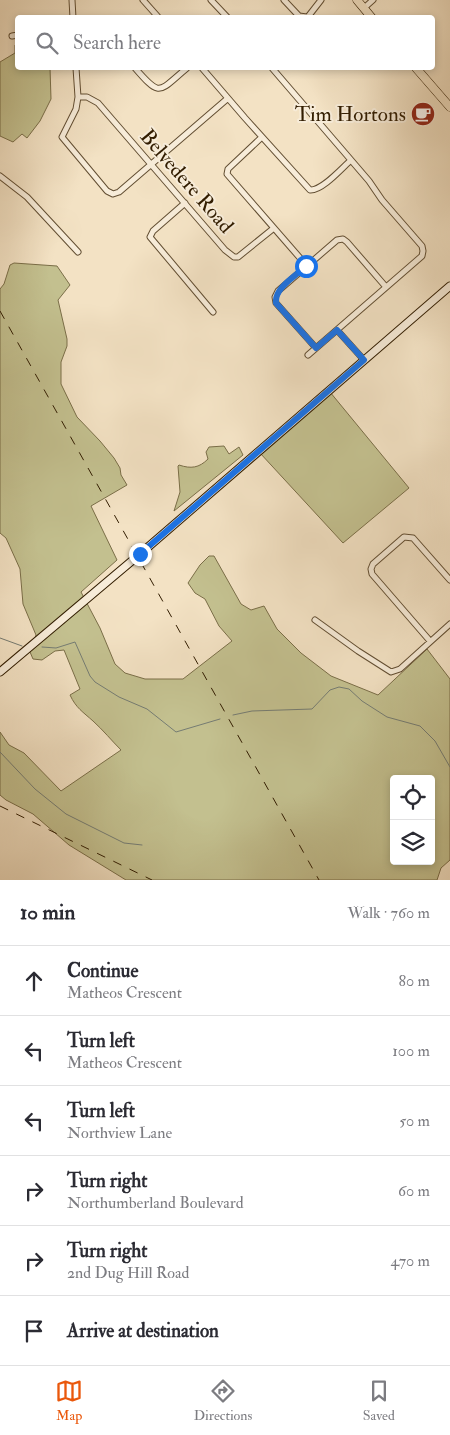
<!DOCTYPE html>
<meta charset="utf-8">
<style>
:root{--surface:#fff;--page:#f7f7f7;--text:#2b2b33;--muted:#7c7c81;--line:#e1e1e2;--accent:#ea580c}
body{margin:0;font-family:"IM FELL Double Pica",serif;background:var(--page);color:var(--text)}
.controls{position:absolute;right:15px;bottom:15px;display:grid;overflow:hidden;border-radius:5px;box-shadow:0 2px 8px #0003}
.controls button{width:45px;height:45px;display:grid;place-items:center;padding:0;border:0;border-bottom:1px solid var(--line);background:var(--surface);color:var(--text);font:25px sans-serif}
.stop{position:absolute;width:15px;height:15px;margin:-11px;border:4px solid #1a73e8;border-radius:50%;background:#fff}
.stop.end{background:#1a73e8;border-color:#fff;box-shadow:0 1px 5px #0008}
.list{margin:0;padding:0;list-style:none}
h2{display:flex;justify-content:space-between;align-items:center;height:65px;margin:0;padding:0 20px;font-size:21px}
h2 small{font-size:16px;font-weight:400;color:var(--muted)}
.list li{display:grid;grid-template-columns:32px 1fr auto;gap:15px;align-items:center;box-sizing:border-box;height:70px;padding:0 20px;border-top:1px solid var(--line)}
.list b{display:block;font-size:19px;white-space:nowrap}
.list p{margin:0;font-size:16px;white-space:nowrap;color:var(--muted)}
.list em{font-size:16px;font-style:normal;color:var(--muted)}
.icon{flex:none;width:28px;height:28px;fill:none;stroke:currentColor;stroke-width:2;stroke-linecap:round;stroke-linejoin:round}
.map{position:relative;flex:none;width:450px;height:880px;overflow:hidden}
.search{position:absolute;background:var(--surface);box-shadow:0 2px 8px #0003;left:15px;right:15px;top:15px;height:55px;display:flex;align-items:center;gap:12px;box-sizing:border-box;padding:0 18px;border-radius:5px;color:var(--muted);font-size:19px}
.sheet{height:485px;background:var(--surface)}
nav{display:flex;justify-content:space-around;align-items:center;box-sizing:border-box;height:70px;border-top:1px solid var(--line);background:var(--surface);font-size:14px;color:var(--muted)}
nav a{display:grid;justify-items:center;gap:2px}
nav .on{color:var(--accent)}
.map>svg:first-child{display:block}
.green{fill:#c3c08f;stroke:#7a6e48;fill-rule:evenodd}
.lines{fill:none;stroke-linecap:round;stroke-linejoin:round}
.stream{stroke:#757c73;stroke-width:1}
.street-casing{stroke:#624e32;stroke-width:7}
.secondary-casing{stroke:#321d01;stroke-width:9}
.primary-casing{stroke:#321d01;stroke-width:9}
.street{stroke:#f7ecd9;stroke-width:5}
.secondary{stroke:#f7ecd9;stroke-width:7}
.primary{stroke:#f3e2c4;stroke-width:8}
.rail{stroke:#321d01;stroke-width:1;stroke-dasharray:9 9;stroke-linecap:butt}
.route{stroke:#1a73e8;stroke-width:6}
.labels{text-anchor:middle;stroke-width:4;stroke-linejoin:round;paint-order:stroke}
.poi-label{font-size:21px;fill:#321d01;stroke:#f7ecd9;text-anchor:end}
.street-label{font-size:21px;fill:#321d01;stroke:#f7ecd9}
</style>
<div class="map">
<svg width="450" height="880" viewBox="0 0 450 880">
<rect width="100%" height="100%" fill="#f3e2c4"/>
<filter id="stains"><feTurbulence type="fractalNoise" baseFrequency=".004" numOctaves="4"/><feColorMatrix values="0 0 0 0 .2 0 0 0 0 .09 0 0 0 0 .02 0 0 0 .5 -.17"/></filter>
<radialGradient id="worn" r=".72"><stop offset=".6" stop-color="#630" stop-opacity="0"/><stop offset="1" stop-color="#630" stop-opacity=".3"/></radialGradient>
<!-- green -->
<path class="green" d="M17 44 18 68H50L51 99 40 121 27 138 22 134 13 142 0 136V62L15 53V45Z
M14 263 57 266 70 285 58 300 67 339V346L61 362V384L77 417 100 441 114 458 120 468 121 475 127 485 91 506 117 560 81 592 100 628 115 664 125 673 145 679H183L232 641 219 626 205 599 195 593 188 583 200 565 209 556H214L241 604 251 610 264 606 277 629 301 653 331 676 378 695 427 649 450 679V860L441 868 437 880H126L69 845 33 814 6 800 0 795V732L9 745 24 753 61 791 121 750C112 741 103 730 93 721 83 712 76 708 70 695L80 689 64 650 55 651 42 660 33 659 30 652 36 635 23 604 20 569 6 538 0 533V289L4 284 10 265ZM394 779H431V861H394Z
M330 392 409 488 343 543 260 453Z
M224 446 229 454 239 447 243 455 174 511 180 492 178 466 179 465C191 469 199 468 208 459L206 452 209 447Z"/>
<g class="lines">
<!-- stream -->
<path class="stream" d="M0 638 22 646
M42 647 56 648 75 642 90 676 95 682 119 697 147 709 176 732 220 719
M233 715 252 711 312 709 330 690 339 687 349 689 362 701 387 717 420 726 435 741 450 767
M0 752 35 789 66 814 124 843 142 845"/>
<!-- street casing -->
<g class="street-casing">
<path id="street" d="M72 0 73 18
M143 0 159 18
M211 0 228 18
M284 0 299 16 307 17
M364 8 373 0
M307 18 321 0
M12 36 18 35
M76 68 78 97 76 109 62 137 107 191 113 194 119 192 227 99
M135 68C161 98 158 92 187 68
M202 68 245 118 310 190C322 191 342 168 351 160
M272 68 369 181 382 200 422 246 423 251 422 256 308 355
M78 97H87L98 103 225 250 234 257H238L274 228
M262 137 228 169 227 174 307 266
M0 176 27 197 78 252
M185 203 153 231 150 237 213 312
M337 330 364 360
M316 348 276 303 275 297 278 291 337 240 343 239 347 242 386 287
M315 620 358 651 391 672 400 669 450 624
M430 641 372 574 371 569 373 564 404 537 413 538 450 580"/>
</g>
<!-- secondary casing -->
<g class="secondary-casing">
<path id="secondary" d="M0 672 140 554 450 286"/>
</g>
<!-- primary casing -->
<g class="primary-casing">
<path id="primary" d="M357 0 372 18
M416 68 450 107"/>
</g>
<!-- street -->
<use href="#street" class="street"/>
<!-- secondary -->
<use href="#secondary" class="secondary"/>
<!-- primary -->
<use href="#primary" class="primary"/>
<!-- rail -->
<path class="rail" d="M0 311 319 880
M0 806 152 880"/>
</g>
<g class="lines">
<!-- route -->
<path class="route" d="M140 554 364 360 337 330 316 348 276 303C274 288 296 276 306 266"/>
</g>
<!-- icons -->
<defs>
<g id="cafe-disc" transform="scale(1.25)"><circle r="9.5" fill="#8f2418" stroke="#f7ecd9"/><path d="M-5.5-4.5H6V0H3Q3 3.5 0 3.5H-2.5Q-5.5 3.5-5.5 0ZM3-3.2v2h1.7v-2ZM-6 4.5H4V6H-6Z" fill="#fff"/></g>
</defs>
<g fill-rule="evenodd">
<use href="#cafe-disc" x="423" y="114"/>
</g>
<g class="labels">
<!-- poi labels -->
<g class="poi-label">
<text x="406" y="121">Tim Hortons</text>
</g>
<!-- street labels -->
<g class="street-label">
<text transform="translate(187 181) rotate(49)" y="7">Belvedere Road</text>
</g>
</g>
<rect width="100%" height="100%" filter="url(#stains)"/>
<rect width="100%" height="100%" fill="url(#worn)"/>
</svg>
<div class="controls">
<button><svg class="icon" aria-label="locate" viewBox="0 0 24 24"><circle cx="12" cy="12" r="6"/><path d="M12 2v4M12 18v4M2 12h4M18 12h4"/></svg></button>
<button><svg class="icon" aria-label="layers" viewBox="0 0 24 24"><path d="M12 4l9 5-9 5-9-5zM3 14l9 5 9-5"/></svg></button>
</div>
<div class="stop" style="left:306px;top:266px"></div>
<div class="stop end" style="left:140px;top:554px"></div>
<div class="search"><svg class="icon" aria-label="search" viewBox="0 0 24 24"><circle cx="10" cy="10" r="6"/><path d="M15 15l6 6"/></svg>Search here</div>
</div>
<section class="sheet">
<h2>10 min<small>Walk · 760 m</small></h2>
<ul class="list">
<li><svg class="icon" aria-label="ahead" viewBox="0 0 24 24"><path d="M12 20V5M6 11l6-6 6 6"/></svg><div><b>Continue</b><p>Matheos Crescent</p></div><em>80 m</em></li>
<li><svg class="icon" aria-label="left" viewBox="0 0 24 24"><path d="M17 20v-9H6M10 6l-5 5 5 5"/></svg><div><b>Turn left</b><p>Matheos Crescent</p></div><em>100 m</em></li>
<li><svg class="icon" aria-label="left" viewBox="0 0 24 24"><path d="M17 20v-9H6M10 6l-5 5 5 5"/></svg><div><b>Turn left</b><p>Northview Lane</p></div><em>50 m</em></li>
<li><svg class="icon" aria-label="right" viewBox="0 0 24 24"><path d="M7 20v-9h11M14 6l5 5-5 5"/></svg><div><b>Turn right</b><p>Northumberland Boulevard</p></div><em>60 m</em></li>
<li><svg class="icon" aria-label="right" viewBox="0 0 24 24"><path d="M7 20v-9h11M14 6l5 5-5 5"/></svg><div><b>Turn right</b><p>2nd Dug Hill Road</p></div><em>470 m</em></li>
<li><svg class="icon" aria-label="arrive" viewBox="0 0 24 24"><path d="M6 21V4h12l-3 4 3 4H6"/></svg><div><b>Arrive at destination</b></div></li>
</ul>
</section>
<nav>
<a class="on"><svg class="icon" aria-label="map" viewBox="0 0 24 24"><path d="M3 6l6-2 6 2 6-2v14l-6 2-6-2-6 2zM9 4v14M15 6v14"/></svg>Map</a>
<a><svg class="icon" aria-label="directions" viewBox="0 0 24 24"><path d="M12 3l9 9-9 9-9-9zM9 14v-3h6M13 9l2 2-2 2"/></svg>Directions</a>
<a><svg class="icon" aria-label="saved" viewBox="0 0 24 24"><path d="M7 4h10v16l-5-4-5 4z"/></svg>Saved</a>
</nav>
